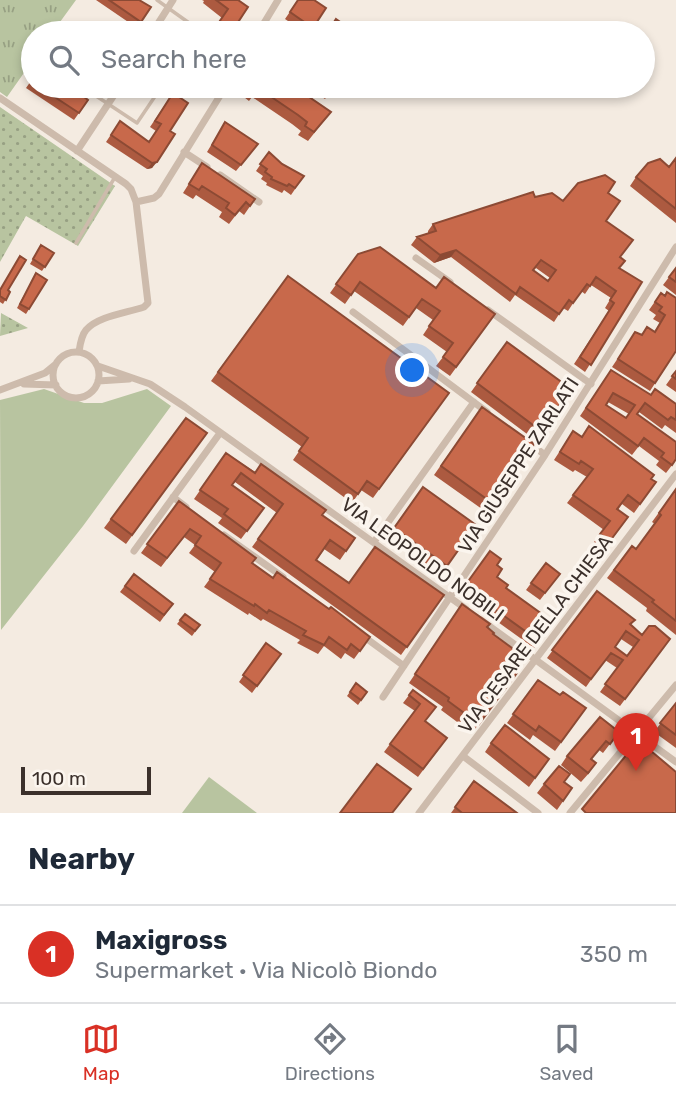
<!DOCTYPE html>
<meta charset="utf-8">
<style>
:root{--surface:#fff;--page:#f2f2f3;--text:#1f2937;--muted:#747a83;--line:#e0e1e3;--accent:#d93025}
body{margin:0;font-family:Rubik,sans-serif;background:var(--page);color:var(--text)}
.scale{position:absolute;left:21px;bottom:18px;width:130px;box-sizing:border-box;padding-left:7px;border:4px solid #3b302b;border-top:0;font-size:19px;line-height:24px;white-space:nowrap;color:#3b302b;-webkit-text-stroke:5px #fbf5ee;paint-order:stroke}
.you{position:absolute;left:413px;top:371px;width:24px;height:24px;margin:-18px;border:5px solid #fff;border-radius:50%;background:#1a73e8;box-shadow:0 0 0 10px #1a73e833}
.badge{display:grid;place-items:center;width:46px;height:46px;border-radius:50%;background:var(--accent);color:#fff;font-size:23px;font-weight:700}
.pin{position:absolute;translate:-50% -58px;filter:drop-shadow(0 2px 4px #0008)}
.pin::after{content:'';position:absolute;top:37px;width:24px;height:21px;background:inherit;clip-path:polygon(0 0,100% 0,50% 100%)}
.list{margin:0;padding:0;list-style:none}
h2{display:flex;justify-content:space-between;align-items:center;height:91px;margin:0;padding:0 28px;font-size:30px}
h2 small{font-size:23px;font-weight:400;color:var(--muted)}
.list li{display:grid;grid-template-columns:46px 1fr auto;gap:21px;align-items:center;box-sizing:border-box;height:98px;padding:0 28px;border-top:2px solid var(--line)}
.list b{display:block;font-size:26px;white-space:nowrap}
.list p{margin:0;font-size:23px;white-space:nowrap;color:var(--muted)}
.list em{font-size:23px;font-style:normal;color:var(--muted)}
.icon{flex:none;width:38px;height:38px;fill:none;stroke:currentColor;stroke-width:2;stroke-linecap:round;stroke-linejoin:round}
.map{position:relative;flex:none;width:676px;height:813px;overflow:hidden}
.search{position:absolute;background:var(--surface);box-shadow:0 4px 10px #0003;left:21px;right:21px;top:21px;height:77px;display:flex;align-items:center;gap:18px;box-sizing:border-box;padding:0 24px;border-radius:38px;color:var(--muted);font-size:26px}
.sheet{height:189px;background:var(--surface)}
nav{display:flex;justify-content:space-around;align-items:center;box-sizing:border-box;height:98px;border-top:2px solid var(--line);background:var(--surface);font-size:19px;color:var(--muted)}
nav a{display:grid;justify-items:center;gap:4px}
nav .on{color:var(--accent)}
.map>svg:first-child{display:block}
.grass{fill:url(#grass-dots)}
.park{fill:url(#park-tufts)}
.garden{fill:#b8c4a0}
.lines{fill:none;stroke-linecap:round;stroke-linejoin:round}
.service{stroke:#cdbbac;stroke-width:3.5}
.minor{stroke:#cdbbac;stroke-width:7}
.wall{fill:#ac5a40;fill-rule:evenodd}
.shaded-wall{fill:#8c4a34}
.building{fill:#c8694b;stroke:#8c4a34;stroke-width:2;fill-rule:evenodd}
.labels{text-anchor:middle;stroke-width:7;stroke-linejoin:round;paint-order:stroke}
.street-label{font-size:19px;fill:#3b302b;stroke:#fbf5ee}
</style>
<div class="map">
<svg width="676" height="813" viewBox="0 0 676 813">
<defs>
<pattern id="grass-dots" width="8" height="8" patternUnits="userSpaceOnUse" patternTransform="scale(1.75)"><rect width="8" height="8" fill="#b8c4a0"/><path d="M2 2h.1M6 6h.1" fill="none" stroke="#97a083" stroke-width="1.8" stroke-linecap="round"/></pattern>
<pattern id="park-tufts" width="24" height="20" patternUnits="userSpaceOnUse" patternTransform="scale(1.75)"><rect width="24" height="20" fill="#b8c4a0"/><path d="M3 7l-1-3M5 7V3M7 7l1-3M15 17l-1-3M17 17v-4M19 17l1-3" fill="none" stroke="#97a083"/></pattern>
</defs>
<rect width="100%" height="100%" fill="#f4ebe1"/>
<!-- grass -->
<path class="grass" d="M0 107 115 186 78 246 26 216 0 262Z
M1 313 28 328 0 336Z"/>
<!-- park -->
<path class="park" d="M0 0H76L52 33H33V60L7 97 0 92Z"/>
<!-- garden -->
<path class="garden" d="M44 389 84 403H102L147 389 171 406 83 526 1 630 0 400Z
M209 777 257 813H182Z"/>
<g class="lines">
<!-- service -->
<path class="service" d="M157 0 192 25 186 33
M81 86 137 123 162 86
M76 243 115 177"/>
<!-- minor -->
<path class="minor" d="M152 33 173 0
M258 33 278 0
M0 98 126 184 131 189 136 202 154 198 159 194 226 86
M77 151 120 86
M184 152 207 167
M220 175 259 202
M416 258 450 282
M488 310 591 384
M353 312 487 412
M79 352C80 345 81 336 86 330 98 316 127 313 144 307L148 303 136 202
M53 375a23 23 0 1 1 46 0a23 23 0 1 1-46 0Z
M98 366 150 384 185 407 466 609
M98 381 129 379
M24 384 56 385
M0 390 45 373 56 364
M528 442 545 455
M173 497 186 507
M224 535 283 577
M374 542 474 402
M134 551 220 433
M481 620 676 762
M363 636 404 666
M383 697 545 455 676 247
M463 756 538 813
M419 813 676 474
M570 813 676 685"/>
</g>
<!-- wall -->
<path class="wall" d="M96 0H139L151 7 137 28Z
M202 0H238L231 33 208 29 215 28 222 18 203 3 204 1Z
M298 0 326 8 309 33H306L285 19Z
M33 78V86H66L88 100 74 120 26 88Z
M245 86H293L331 112 308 141 298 135 301 131 292 124 252 97 249 101 240 94Z
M305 86H335L325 99Z
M173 93 170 131 152 168 147 169 106 142 120 121 149 142 156 131 150 127Z
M225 122 258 144 236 171 207 152Z
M269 152 282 164 304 176 291 195 284 190 282 193 266 185 267 183 261 179 263 176 256 171Z
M676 158V223L630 186 636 177 669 167Z
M202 163 255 199 244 215 239 211 229 224 219 217 222 212 196 195 193 199 183 193Z
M608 193 606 221 620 257 619 268 642 282 585 372 574 364 609 311 605 308 611 298 591 285 585 294 581 291 568 311 563 308 554 322 515 295 510 302 451 257 434 263 411 245 417 237 428 233V231L433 224 535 197 563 201ZM536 268 550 278 548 281 533 271Z
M41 245 54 253 42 271 30 264Z
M358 254 495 314 450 376 436 366 447 352 423 335 433 320 416 308 403 326 354 291 345 304 330 293Z
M676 268V295L663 285Z
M36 273 47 280 26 314 17 308Z
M288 276 449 393 373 498 361 490 352 503 293 460 302 447 211 381Z
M0 289 8 290 10 292 3 304 0 302Z
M661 293 675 328 676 351 650 391 612 367 630 340 641 335 647 327 654 332 660 323 653 319 656 315 649 310Z
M507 342 571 389 535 440 471 392Z
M611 370 651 395 676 404V433L665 425 662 429 639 412 637 415 676 460 666 473 656 465 659 461 639 446 632 455 580 416ZM608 402 629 414 626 418 606 405Z
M676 371V392L666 385Z
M482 407 507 481 511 484 489 514 434 475Z
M186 418 207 433 126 544 104 528Z
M573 431 656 482 634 513 622 504 618 510 628 517 604 550 594 542 604 530 567 503 587 477 575 470 573 472 554 460Z
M226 453 322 515 355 538 340 560 324 549 317 560 349 583 444 595 401 655 252 547 277 513 235 482 232 485 264 508 241 539 218 523 222 518 194 499Z
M423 487 476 525 440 575 387 537Z
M676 489V635L646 611 647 608 607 578 632 546 636 549 655 524 652 522Z
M179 501 252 563 273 578 329 609 370 637 354 659 345 653 341 659 324 646 318 654 297 643 300 640 263 619 261 621 249 613 248 615 204 587 215 572 189 553 195 545 184 537 161 567 141 553Z
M490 551 497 565V577L506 588 553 622 534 648 459 594Z
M546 563 560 574 540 600 526 590Z
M134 574 173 604 160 622 120 592Z
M597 591 635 620 631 625 642 635 670 639 620 706 600 692 617 668 605 660 586 687 547 658ZM621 639 633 647 627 656 615 647Z
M462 604 493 634 506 665 517 673 472 733 441 710 443 707 409 683Z
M185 614 200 625 192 636 177 624Z
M266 643 281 654 252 693 239 682Z
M538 680 560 695 586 708 555 751 533 735 530 740 507 723Z
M356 683 367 692 358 705 347 696Z
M413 690 436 707 425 721 447 738 418 777 384 752 415 711 403 703Z
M676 703V748L654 732Z
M619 732 603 753 599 750 592 759 590 772 581 782 561 765 567 756Z
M491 743 549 759 529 787 485 752Z
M474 781 517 813H451Z
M544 784 572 788 557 810 537 793Z"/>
<!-- shaded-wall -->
<path class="shaded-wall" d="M157 162 152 168 147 169 152 163Z
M456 250 451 257 434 263 440 255Z"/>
<!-- building -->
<path class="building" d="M109 0H139L151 7 141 22Z
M216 0H238L248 7 231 33H203L206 28 208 29 211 25 215 28 228 9Z
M298 0H314L326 8 313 28 290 12Z
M336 19 353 31 351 33H327Z
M73 24 87 33H67Z
M282 28 291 33H279Z
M38 86H66L70 89 71 87 88 100 79 113Z
M247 86H293L331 112 314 132 305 126 307 122 298 115 258 88 256 92Z
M320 86H335L330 93Z
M173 93 188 103 170 131 175 134 157 162 152 163 111 135 120 121 149 142 161 124 155 121Z
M225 122 258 144 241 165 212 145Z
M269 152 282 164 304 176 295 188 289 184 287 186 271 179 272 177 265 172 267 169 260 164Z
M676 158V209L636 177 648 163 660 159 669 167Z
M202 163 255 199 250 206 246 202 235 215 226 208 229 203 202 186 199 190 189 184Z
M605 175 615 182 608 193 620 201 606 221 633 240 620 257 625 261 619 268 642 282 591 365 580 357 614 303 610 300 616 291 596 277 590 286 587 284 573 303 569 300 559 314 520 287 516 294 456 250 440 255 417 237 436 231 433 224 533 192 535 197 552 193 563 201 578 183ZM541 260 556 270 548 281 533 270Z
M41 245 54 253 45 267 33 259Z
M380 247 436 288 444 277 495 314 456 367 443 357 453 343 429 326 440 311 422 299 409 317 360 282 351 295 336 284 358 254Z
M20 256 26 260 8 290 10 292 6 300 0 296V290Z
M676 268V282L669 277Z
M36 273 47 280 29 309 20 304Z
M288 276 449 393 379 489 367 481 358 494 299 451 308 438 218 372Z
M667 292 676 298V351L655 383 618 359 635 332 642 335 647 327 655 332 665 315 659 311 662 307 655 302 661 293 665 296Z
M507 342 571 389 541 431 477 383Z
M611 370 651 395 655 389 676 404V420L671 417 668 420 645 403 637 414 676 442V459L672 465 661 457 664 453 644 438 638 446 586 408ZM613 393 635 405 626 418 606 405Z
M676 371V379L672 376Z
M482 407 534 444 507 481 511 484 495 505 441 466Z
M186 418 207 433 132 535 111 519Z
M589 426 654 475 651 479 656 482 640 504 628 495 617 509 628 517 610 541 600 534 610 521 573 495 593 469 581 461 579 464 560 452 573 431 582 437Z
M226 453 255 473 261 464 326 510 322 515 355 538 346 551 330 540 316 560 349 583 375 547 444 595 407 647 258 539 283 504 241 473 232 485 264 508 247 531 224 514 228 509 200 490Z
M423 487 476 525 447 566 394 528Z
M676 489V621L652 602 654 600 614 570 632 546 636 549 661 515 659 513Z
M179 501 256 558 252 563 273 578 277 572 329 609 331 607 370 637 360 651 351 644 347 650 329 637 324 645 303 635 306 631 269 610 267 613 255 604 254 606 210 579 221 563 195 545 201 536 190 529 167 558 147 544Z
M490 551 501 559 497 565 502 569 497 577 508 585 506 588 553 622 539 641 464 587Z
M546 563 560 574 545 593 531 583Z
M134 574 173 604 164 615 125 586Z
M597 591 635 620 630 624 642 635 649 626H655L670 639 625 699 605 684 623 660 611 653 591 679 552 650ZM626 631 639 640 627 656 615 647Z
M462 604 490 624 487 627 494 633 493 634 516 651 506 664 517 673 479 724 448 701 449 698 415 674Z
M185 614 200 625 195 631 180 620Z
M266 643 281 654 257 686 243 675Z
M538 680 560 695 563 692 586 708 561 742 539 726 536 731 513 714Z
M356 683 367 692 361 700 350 692Z
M413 690 436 707 425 721 447 738 423 769 390 744 420 704 409 695Z
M676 703V735L660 723Z
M600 717 619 732 610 744 606 741 591 759 596 763 588 773 567 756Z
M505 725 549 759 535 778 491 743Z
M642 736 649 742 645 746 676 772V813H586L582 809Z
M377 764 411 789 392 813H340Z
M559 766 570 774 564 782 572 788 563 801 544 784Z
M474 781 517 813H462L455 807Z"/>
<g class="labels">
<!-- street labels -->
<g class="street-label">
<text transform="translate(518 465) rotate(-57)" y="7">VIA GIUSEPPE ZARLATI</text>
<text transform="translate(423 559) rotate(36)" y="7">VIA LEOPOLDO NOBILI</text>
<text transform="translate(535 634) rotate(-53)" y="7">VIA CESARE DELLA CHIESA</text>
</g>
</g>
</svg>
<div class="scale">100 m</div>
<div class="you"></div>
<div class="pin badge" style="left:636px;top:771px">1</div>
<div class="search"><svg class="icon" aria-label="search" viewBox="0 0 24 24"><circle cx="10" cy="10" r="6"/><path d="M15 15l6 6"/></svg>Search here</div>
</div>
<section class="sheet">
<h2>Nearby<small></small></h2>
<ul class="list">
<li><span class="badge">1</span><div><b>Maxigross</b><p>Supermarket · Via Nicolò Biondo</p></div><em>350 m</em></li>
</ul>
</section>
<nav>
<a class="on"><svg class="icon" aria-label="map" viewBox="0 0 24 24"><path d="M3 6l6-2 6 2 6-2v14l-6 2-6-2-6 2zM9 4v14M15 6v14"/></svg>Map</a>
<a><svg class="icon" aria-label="directions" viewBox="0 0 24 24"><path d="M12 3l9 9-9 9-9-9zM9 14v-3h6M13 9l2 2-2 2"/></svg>Directions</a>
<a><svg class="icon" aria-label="saved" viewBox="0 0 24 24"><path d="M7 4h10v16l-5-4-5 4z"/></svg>Saved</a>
</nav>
